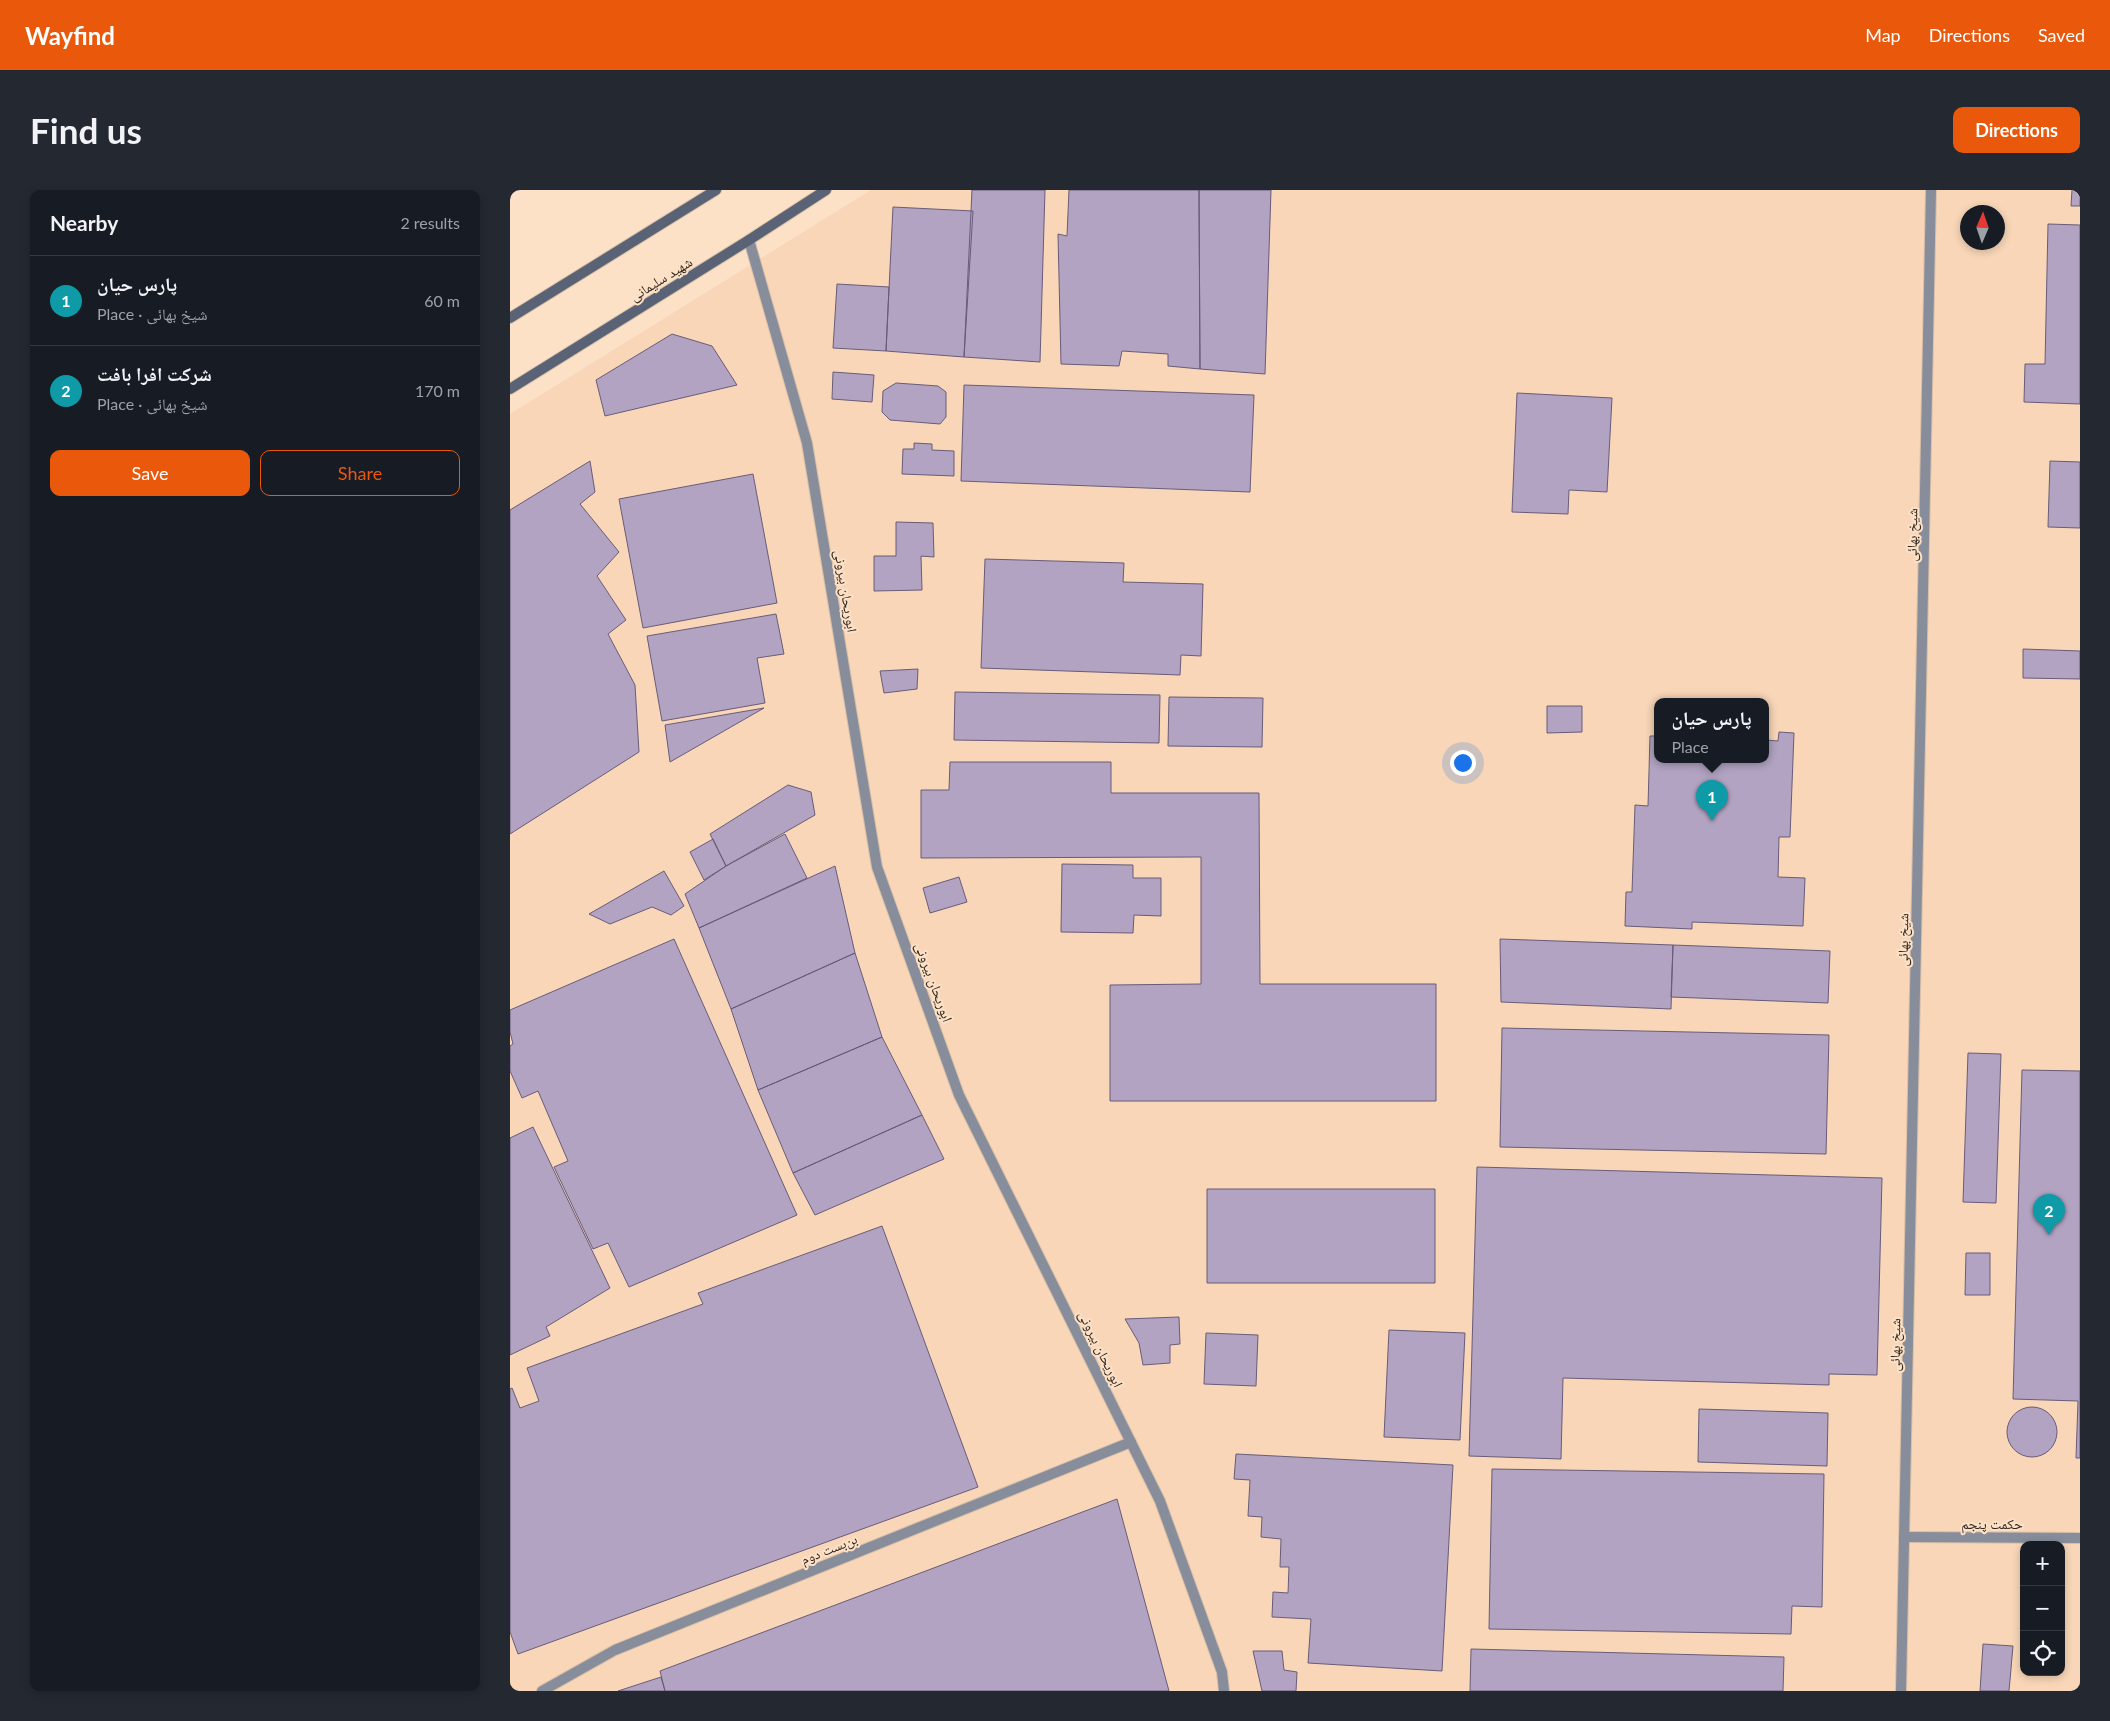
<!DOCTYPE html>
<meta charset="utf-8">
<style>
:root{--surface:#171b24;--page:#242831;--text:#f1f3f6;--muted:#9ea1a6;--line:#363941;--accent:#ea580c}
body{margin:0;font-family:Lato,"Noto Naskh Arabic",sans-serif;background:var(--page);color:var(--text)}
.controls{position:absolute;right:15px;bottom:15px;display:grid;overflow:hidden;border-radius:10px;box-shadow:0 2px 8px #0003}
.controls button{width:45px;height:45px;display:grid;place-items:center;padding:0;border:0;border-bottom:1px solid var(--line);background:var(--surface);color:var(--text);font:25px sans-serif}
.compass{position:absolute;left:1450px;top:15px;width:45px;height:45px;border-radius:50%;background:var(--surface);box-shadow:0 2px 8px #0003;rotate:2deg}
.you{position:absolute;left:952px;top:572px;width:18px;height:18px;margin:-12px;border:4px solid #fff;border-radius:50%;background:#1a73e8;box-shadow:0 0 0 8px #1a73e833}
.badge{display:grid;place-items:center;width:32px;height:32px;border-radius:50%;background:var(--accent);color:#fff;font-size:16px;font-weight:700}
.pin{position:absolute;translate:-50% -41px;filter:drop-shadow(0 1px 2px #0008)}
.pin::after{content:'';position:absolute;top:26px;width:18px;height:15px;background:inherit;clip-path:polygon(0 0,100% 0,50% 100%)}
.popup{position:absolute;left:1144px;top:508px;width:115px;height:65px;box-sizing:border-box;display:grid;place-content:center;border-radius:10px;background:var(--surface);filter:drop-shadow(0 1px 4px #0005);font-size:16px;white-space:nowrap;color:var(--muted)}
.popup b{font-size:19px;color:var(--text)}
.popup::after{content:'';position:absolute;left:50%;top:100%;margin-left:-10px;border:10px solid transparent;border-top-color:var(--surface)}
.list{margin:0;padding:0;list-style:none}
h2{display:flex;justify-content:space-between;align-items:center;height:65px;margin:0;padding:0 20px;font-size:21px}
h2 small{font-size:16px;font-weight:400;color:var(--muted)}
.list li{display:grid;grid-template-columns:32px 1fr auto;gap:15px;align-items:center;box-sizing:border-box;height:90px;padding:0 20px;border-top:1px solid var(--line)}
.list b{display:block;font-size:19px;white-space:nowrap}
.list p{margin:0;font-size:16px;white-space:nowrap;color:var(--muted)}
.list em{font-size:16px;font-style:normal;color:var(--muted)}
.actions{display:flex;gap:10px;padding:15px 20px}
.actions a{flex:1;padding:11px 0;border:1px solid var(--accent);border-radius:10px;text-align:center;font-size:18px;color:var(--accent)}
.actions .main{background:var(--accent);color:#fff}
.icon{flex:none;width:28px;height:28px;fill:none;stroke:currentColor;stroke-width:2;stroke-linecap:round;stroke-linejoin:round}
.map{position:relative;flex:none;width:1570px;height:1501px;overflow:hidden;border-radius:10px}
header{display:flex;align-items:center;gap:30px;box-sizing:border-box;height:70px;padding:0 25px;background:var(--accent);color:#fff}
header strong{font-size:24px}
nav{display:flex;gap:28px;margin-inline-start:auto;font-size:18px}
.intro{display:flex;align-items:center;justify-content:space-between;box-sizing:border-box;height:120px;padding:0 30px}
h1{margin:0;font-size:35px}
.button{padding:12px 22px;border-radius:10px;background:var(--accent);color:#fff;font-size:18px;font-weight:700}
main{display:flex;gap:30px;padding:0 30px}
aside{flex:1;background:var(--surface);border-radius:10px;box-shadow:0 2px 8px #0003}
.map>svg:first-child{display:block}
.built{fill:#f8d6b7;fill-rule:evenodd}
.building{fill:#b1a3c1;stroke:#695c78}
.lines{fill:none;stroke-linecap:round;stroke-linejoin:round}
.service-casing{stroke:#d7bfa8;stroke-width:12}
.tertiary-casing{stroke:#d7bfa8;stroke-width:12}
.secondary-casing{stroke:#d7bfa8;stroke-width:12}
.service{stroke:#878d9a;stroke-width:10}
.tertiary{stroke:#878d9a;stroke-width:10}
.secondary{stroke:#5a6375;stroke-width:10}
.labels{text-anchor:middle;stroke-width:4;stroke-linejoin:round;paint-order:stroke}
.street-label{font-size:14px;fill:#31261d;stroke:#fce1c7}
</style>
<header>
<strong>Wayfind</strong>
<nav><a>Map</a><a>Directions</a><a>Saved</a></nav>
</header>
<div class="intro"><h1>Find us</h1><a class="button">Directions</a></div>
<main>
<aside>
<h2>Nearby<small>2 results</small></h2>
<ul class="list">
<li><span class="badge" style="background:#0f9aa8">1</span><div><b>پارس حیان</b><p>Place · شیخ بهائی</p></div><em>60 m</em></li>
<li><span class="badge" style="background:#0f9aa8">2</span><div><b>شرکت افرا بافت</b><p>Place · شیخ بهائی</p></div><em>170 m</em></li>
</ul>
<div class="actions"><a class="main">Save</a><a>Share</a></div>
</aside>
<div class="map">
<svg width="1570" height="1501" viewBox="0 0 1570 1501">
<rect width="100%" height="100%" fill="#fce1c7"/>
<!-- built -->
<path class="built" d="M361 0H1570V1501H0V224ZM1458 22H1488V52H1458ZM1148 512H1256V570H1148ZM1514 1355H1551V1482H1514Z"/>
<!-- building -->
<path class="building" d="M462 0H535L530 172 454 167Z
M559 0H689L690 179 658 176V164L612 161 609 176 551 174 548 44 557 46Z
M689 0H761L755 184 690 179Z
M1562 0H1570V16H1561Z
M383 17 463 21 454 167 376 161Z
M1538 34 1570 35V214L1514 212 1515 174H1535Z
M327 94 379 97 376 161 323 158Z
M162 144 202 156 227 195 95 226 86 190Z
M323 182 364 185 362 212 322 209Z
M386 193 428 196 436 202V227L430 234 380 230 372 222 373 201Z
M454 195 744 205 740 302 451 291Z
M1007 203 1102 208 1097 302 1059 300 1058 324 1002 322Z
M404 253 422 254V260L444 261V286L392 284 393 259H404Z
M80 271 85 302 70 314 109 362 87 386 116 430 98 444 125 495 129 562 0 644V320Z
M1540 271 1570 272V338L1538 337Z
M243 284 267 413 133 438 109 309Z
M386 332 423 333 424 367 411 366 412 400 364 401V366H386Z
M475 369 614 373 613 392 693 394 691 466 671 465 670 485 471 478Z
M266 424 274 464 247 468 255 513 152 531 137 446Z
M1513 459 1570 461V489L1513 488Z
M408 479 407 499 374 503 370 481Z
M445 502 650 505 649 553 444 550Z
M659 507 753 508 752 557 658 556Z
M1037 516H1072V542L1037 543Z
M254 518 160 572 155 535Z
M1269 542 1284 543 1280 647H1269L1268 687 1295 688 1293 736 1182 732V739L1115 736 1116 702H1122L1125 615 1138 616 1140 546H1148V570H1256V550L1268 551Z
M440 572H601V603H749L750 794H926V911H600V795L691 794V667L411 668V600H439Z
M278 595 301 602 305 625 216 676 200 644Z
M275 644 297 688 189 738 175 704 216 676Z
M203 649 216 676 194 690 180 662Z
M552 674 623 675V688H651V726L624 725 623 743 551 742Z
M325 676 345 763 221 819 189 738Z
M154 681 174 716 161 725 142 717 100 734 79 724Z
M449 687 457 712 420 723 413 698Z
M164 749 287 1025 119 1097 98 1053 83 1059 44 977 58 971 28 901 12 908 0 881V856L3 854 0 842V820Z
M990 749 1163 755 1161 819 991 812Z
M1163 755 1320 761 1318 813 1161 807Z
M345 763 372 847 248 900 221 819Z
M992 838 1319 845 1316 964 990 957Z
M372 847 412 925 283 983 248 900Z
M1458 863 1491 864 1486 1013 1453 1012Z
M1512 880 1570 881V1268H1566L1568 1211 1503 1209Z
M412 925 434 969 305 1025 283 983Z
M23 937 100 1098 36 1137 40 1146 0 1165V948Z
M967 977 1372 988 1367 1185 1319 1184V1195L1053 1188 1051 1269 959 1266Z
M697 999H925V1093H697Z
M372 1036 468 1297 8 1464 0 1442V1199L2 1198 10 1218 29 1211 17 1178 193 1114 188 1103Z
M1456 1063H1480V1105H1455Z
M669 1127 670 1154 660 1155V1173L633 1175 629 1153 615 1129Z
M879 1140 955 1143 950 1250 874 1247Z
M696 1143 748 1145 746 1196 694 1194Z
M1497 1242a25 25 0 1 1 50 0a25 25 0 1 1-50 0Z
M1189 1219 1318 1223 1317 1276 1188 1272Z
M726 1264 943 1275 932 1481 798 1473 801 1429 762 1427 763 1402 778 1403 779 1377H770L771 1349 751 1347 752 1327 738 1326 740 1290 724 1289Z
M982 1279 1314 1284 1312 1417 1282 1416 1281 1444 979 1439Z
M607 1309 659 1501H155L150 1481Z
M1473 1454 1503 1456 1499 1501H1470Z
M961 1459 1274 1467 1273 1501H960Z
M743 1461H772L774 1480 787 1482 786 1501H752Z
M151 1487 155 1501H108Z"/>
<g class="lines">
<!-- service casing -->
<g class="service-casing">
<path id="service" d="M1394 1347 1570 1348
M32 1501 105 1460 621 1252"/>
</g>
<!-- tertiary casing -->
<g class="tertiary-casing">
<path id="tertiary" d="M239 50 297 253 367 677 449 905 650 1311 712 1482 714 1501
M1391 1501 1421 0"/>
</g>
<!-- secondary casing -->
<g class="secondary-casing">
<path id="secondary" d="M0 128 206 0
M0 199 239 50 316 0"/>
</g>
<!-- service -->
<use href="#service" class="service"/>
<!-- tertiary -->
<use href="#tertiary" class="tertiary"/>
<!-- secondary -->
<use href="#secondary" class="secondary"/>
</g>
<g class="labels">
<!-- street labels -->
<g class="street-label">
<text transform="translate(151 89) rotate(-32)" y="5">شهید سلیمانی</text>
<text transform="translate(1402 345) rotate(-89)" y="5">شیخ بهائی</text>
<text transform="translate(336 401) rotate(81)" y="5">ابوریحان بیرونی</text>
<text transform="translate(1393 750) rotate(-89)" y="5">شیخ بهائی</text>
<text transform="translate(424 792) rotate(70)" y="5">ابوریحان بیرونی</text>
<text transform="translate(1385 1155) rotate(-89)" y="5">شیخ بهائی</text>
<text transform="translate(591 1159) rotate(64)" y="5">ابوریحان بیرونی</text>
<text x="1482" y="1339">حکمت پنجم</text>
<text transform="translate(319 1359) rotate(-22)" y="5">بن‌بست دوم</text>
</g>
</g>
</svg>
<div class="controls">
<button>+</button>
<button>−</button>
<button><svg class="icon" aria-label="locate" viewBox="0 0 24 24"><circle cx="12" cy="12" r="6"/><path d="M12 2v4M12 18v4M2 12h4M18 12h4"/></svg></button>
</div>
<svg class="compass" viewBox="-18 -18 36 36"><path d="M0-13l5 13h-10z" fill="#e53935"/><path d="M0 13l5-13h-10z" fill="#9ea1a6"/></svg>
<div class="you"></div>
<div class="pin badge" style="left:1202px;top:631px;background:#0f9aa8">1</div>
<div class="popup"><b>پارس حیان</b>Place</div>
<div class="pin badge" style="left:1539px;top:1045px;background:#0f9aa8">2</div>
</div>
</main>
